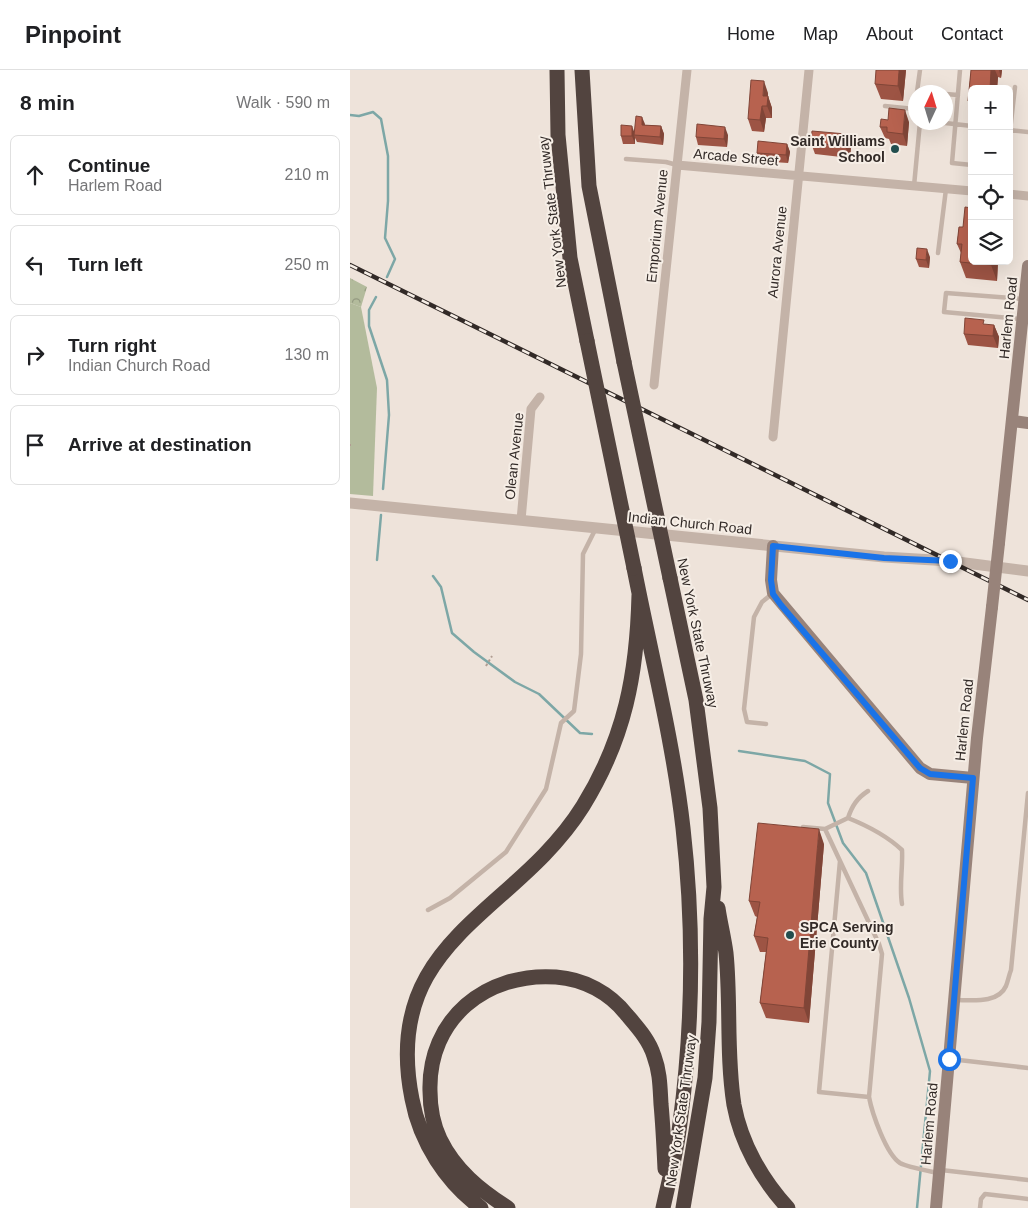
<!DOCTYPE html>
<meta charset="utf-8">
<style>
:root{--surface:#fff;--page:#f6f6f6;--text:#202124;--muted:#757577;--line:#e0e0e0}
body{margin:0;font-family:Arial,sans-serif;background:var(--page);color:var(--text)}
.controls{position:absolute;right:15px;top:15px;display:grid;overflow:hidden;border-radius:8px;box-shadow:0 5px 20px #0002}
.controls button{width:45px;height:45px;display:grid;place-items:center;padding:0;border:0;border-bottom:1px solid var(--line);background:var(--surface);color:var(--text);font:25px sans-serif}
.compass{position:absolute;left:558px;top:15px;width:45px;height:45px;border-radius:50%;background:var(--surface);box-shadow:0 5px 20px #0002;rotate:4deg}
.stop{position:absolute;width:15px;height:15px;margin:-11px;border:4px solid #1a73e8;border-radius:50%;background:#fff}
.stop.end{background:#1a73e8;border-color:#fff;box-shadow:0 1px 5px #0008}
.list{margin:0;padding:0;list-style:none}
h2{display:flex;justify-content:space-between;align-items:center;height:65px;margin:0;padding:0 20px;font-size:21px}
h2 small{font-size:16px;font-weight:400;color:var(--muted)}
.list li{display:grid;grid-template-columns:32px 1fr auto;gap:15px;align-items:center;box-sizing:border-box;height:80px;margin:0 10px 10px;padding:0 10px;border:1px solid var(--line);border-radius:8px}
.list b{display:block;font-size:19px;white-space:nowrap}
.list p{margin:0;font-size:16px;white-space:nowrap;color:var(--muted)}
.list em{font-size:16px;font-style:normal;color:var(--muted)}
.icon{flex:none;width:28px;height:28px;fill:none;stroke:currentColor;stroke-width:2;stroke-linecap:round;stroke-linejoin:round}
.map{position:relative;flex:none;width:678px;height:1138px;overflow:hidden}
header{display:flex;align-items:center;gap:30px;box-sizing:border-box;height:70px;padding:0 25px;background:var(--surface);border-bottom:1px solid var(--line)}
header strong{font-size:24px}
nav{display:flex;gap:28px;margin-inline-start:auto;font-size:18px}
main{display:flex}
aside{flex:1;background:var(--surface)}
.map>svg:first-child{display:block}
.green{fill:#b3bb9c}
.forest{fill:url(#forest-crowns)}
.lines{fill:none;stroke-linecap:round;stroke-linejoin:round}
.stream{stroke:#7da7a6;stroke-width:2.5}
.path{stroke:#b09d92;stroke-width:2;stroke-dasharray:2.5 2.5;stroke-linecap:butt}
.service{stroke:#c4b3a8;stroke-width:4.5}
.minor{stroke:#c4b3a8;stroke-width:9}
.tertiary{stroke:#c4b3a8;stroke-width:11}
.secondary{stroke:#98837a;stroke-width:12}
.motorway{stroke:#52443f;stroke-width:15}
.rail-casing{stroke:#322a27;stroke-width:4.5}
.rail{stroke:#f6eee6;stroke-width:2.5;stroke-dasharray:8;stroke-linecap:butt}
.secondary-bridge{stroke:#98837a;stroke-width:12}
.motorway-bridge{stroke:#52443f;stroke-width:15}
.wall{fill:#9d5444}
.shaded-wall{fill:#804537}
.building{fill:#b7624f;stroke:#804537}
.route{stroke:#1a73e8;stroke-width:6}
.poi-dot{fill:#224e4e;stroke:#f6eee6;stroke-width:2}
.labels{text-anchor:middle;stroke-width:4;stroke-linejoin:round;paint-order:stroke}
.poi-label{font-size:14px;font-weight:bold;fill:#322a27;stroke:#f6eee6;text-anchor:end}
.street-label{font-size:14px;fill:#322a27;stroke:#f6eee6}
</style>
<header>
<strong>Pinpoint</strong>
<nav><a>Home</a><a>Map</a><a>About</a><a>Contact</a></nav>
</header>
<main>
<aside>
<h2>8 min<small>Walk · 590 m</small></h2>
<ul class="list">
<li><svg class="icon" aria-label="ahead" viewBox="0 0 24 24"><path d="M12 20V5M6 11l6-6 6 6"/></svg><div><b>Continue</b><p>Harlem Road</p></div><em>210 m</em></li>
<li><svg class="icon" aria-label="left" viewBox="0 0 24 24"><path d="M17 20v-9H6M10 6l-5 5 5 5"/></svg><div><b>Turn left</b></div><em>250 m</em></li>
<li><svg class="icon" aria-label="right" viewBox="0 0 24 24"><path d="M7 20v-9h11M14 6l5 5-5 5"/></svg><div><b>Turn right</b><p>Indian Church Road</p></div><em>130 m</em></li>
<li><svg class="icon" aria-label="arrive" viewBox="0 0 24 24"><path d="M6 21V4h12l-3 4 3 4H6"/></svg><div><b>Arrive at destination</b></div></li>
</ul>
</aside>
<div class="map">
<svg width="678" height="1138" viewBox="0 0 678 1138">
<defs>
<pattern id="forest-crowns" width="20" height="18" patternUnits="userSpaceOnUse" patternTransform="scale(1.25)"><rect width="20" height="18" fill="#b3bb9c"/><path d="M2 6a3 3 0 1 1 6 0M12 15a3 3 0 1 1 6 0" fill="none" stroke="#92987f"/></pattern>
</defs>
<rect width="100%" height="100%" fill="#eee3da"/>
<!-- green -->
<path class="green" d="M0 233 11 237 27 318 23 426 0 424Z"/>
<!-- forest -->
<path class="forest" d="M0 208 17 217 11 237 0 233Z"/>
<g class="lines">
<!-- stream -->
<path class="stream" d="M0 45 9 46 23 42 31 49 38 86V131L35 168 45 189 37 207
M26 227 19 240V256L37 310 39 345 33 419
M27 490 31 445
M83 506 91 517 102 563 124 582 165 612 189 624 230 663 242 664
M389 681 455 691 480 704 478 733 493 773 516 803 559 928 580 1001 567 1138"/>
<!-- path -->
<path class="path" d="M0 374V376
M136 596 142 586"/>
<!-- service -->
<path class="service" d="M610 0 602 93 622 95
M567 21 580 22
M567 22 570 0
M596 24 608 25
M535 36 564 39 566 31
M586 52 622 56
M659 60 678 62
M659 70 665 17
M276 89 316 92 327 95
M564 116 570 52
M588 183 596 119
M671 249 594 242 596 223 673 229
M416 654 397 652 394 639 404 547 412 532 422 524
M498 748C502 736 507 728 518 721
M453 757 475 759 529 874 532 884 519 1027C522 1043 536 1084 550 1093 557 1097 579 1101 588 1103
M475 759 498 748C518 756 536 765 552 780 553 798 549 816 552 834
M490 791 469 1022 519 1027
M78 840 100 828 156 782 196 719 211 653 224 641 231 584 233 484 246 458
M605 930C622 930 648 934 656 916 658 911 659 905 661 900L678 723
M600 989 678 998
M591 1100 678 1110
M630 1138 631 1129 635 1124 678 1129"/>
<!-- minor -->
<path class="minor" d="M327 95 622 121
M659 124 678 126
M304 315 337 0
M423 367 459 0
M171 450 181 339 190 327"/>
<!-- tertiary -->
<path class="tertiary" d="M0 433 534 487 600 491 678 501"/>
<!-- secondary -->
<path class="secondary" d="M663 351 678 353
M649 473 678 196
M423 476 421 510 423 523 570 698 580 704 623 708
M586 1138 627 668 642 537"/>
<!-- motorway -->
<path class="motorway" d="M207 0 208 65 220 188 237 271
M232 0 239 116 274 292
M284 498C301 585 323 670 333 758 344 855 343 956 330 1053 327 1081 319 1110 313 1138
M320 508 346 630 360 738 364 817 361 849 359 952 355 1008 333 1138
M368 838C370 852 374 868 376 883 381 933 376 984 384 1035 391 1073 412 1110 438 1138
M131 1138C96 1112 70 1072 62 1029 30 869 165 845 233 736 275 668 287 604 289 525
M158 1138C130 1120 105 1100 90 1069 83 1054 80 1037 80 1021 78 949 136 902 206 907 234 909 260 923 277 945 288 958 299 970 304 986 310 1002 310 1017 311 1034 313 1056 314 1077 315 1099"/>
<!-- rail casing -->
<g class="rail-casing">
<path id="rail" d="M0 195 678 530"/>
</g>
<!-- rail -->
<use href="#rail" class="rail"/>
<!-- secondary-bridge -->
<path class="secondary-bridge" d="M642 537 649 473"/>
<!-- motorway-bridge -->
<path class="motorway-bridge" d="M237 271 284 498
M274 292 320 508"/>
</g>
<!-- wall -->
<path class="wall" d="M556 0 553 31 531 29 525 14Z
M621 0H652L651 8 648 7 647 19H622V41L618 31Z
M418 23V26L422 38V48H416L414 62 402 61 398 49Z
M559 52 557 76 541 74 539 69 535 68 530 57Z
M295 55 311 56 314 64 313 75 287 72 285 68V74H273L271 66 284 61Z
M378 65 377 77 348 75 346 67Z
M461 73 501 76 500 88 465 84Z
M437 74 440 82 438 93 410 91 407 83Z
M609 157 648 191 647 211 616 208 610 192 611 183 607 174Z
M580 187 579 198 569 197 566 189Z
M635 255H644L649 267 648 278 618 275 614 264Z
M474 774 459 953 416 948 410 933 416 882H410L404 866 407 847 405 846 399 831Z"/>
<!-- shaded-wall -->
<path class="shaded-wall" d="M549 0H556L553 31 548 16Z
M641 0H645L648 7 647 19H640Z
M649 0H652L651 8Z
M414 11 418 23 417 37 413 26Z
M418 26 422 38V48L417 36Z
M412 36 416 48 414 62 410 50Z
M555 40 559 52 557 76 553 64Z
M292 47 295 54 294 62 292 55Z
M282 56 285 64 284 65 285 68V74L282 66Z
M311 56 314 64 313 75 310 67Z
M375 57 378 65 377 77 374 69Z
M496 64 501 76 500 88 495 76Z
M437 74 440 82 438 93 436 85Z
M577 179 580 187 579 198 576 190Z
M641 191H648L647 211 641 195Z
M644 255 649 267 648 278 643 266Z
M469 759 474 774 459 953 454 938Z"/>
<!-- building -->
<path class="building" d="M526 0H549L548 16 525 14Z
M621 0H641L640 19H622V31H618Z
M401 10 414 11 413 26H418L417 36H412L410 50 398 49Z
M539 38 555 40 553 64 537 62V57H530L531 49 538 50Z
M286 46 292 47V55L311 56 310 67 284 65Z
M347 54 375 57 374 69 346 67Z
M271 55 282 56V66H271Z
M462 61 496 64 495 76 461 73Z
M408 71 437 74 436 85 407 83Z
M615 137 622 138V191H641V195L610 192 612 174H607L609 157H613Z
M567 178 577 179 576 190 566 189Z
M615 248 634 250 633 254 644 255 643 266 614 264Z
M408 753 469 759 454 938 410 933 418 868 404 866 410 832 399 831Z"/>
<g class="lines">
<!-- route -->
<path class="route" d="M599 989 623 708 580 704 570 698 431 535 423 524 421 510 423 476 534 488 600 491"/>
</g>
<!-- markers -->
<g class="poi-dot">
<circle cx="545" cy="79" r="5"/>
<circle cx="440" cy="865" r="5"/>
</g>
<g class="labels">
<!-- poi labels -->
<g class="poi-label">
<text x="535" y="76">Saint Williams<tspan x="535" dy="16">School</tspan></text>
<text x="450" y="862" text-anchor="start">SPCA Serving<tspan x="450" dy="16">Erie County</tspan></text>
</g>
<!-- street labels -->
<g class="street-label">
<text transform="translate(386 87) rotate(5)" y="5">Arcade Street</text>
<text transform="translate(202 142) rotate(-97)" y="5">New York State Thruway</text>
<text transform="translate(307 156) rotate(-84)" y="5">Emporium Avenue</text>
<text transform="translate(427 182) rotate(-84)" y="5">Aurora Avenue</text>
<text transform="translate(658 248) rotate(-84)" y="5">Harlem Road</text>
<text transform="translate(164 386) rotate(-84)" y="5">Olean Avenue</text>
<text transform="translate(340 453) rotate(6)" y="5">Indian Church Road</text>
<text transform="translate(348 563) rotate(78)" y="5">New York State Thruway</text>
<text transform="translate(614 650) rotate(-84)" y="5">Harlem Road</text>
<text transform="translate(331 1041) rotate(-82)" y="5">New York State Thruway</text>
<text transform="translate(579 1054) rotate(-85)" y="5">Harlem Road</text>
</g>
</g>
</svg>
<div class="controls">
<button>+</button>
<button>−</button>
<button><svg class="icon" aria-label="locate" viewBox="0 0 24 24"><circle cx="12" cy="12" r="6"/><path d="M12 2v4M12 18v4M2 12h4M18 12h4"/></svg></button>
<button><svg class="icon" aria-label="layers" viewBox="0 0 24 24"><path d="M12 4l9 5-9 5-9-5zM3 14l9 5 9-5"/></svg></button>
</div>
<svg class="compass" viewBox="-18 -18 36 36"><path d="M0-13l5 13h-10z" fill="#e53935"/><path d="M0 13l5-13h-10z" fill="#757577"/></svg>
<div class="stop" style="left:599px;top:989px"></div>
<div class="stop end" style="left:600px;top:491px"></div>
</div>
</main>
